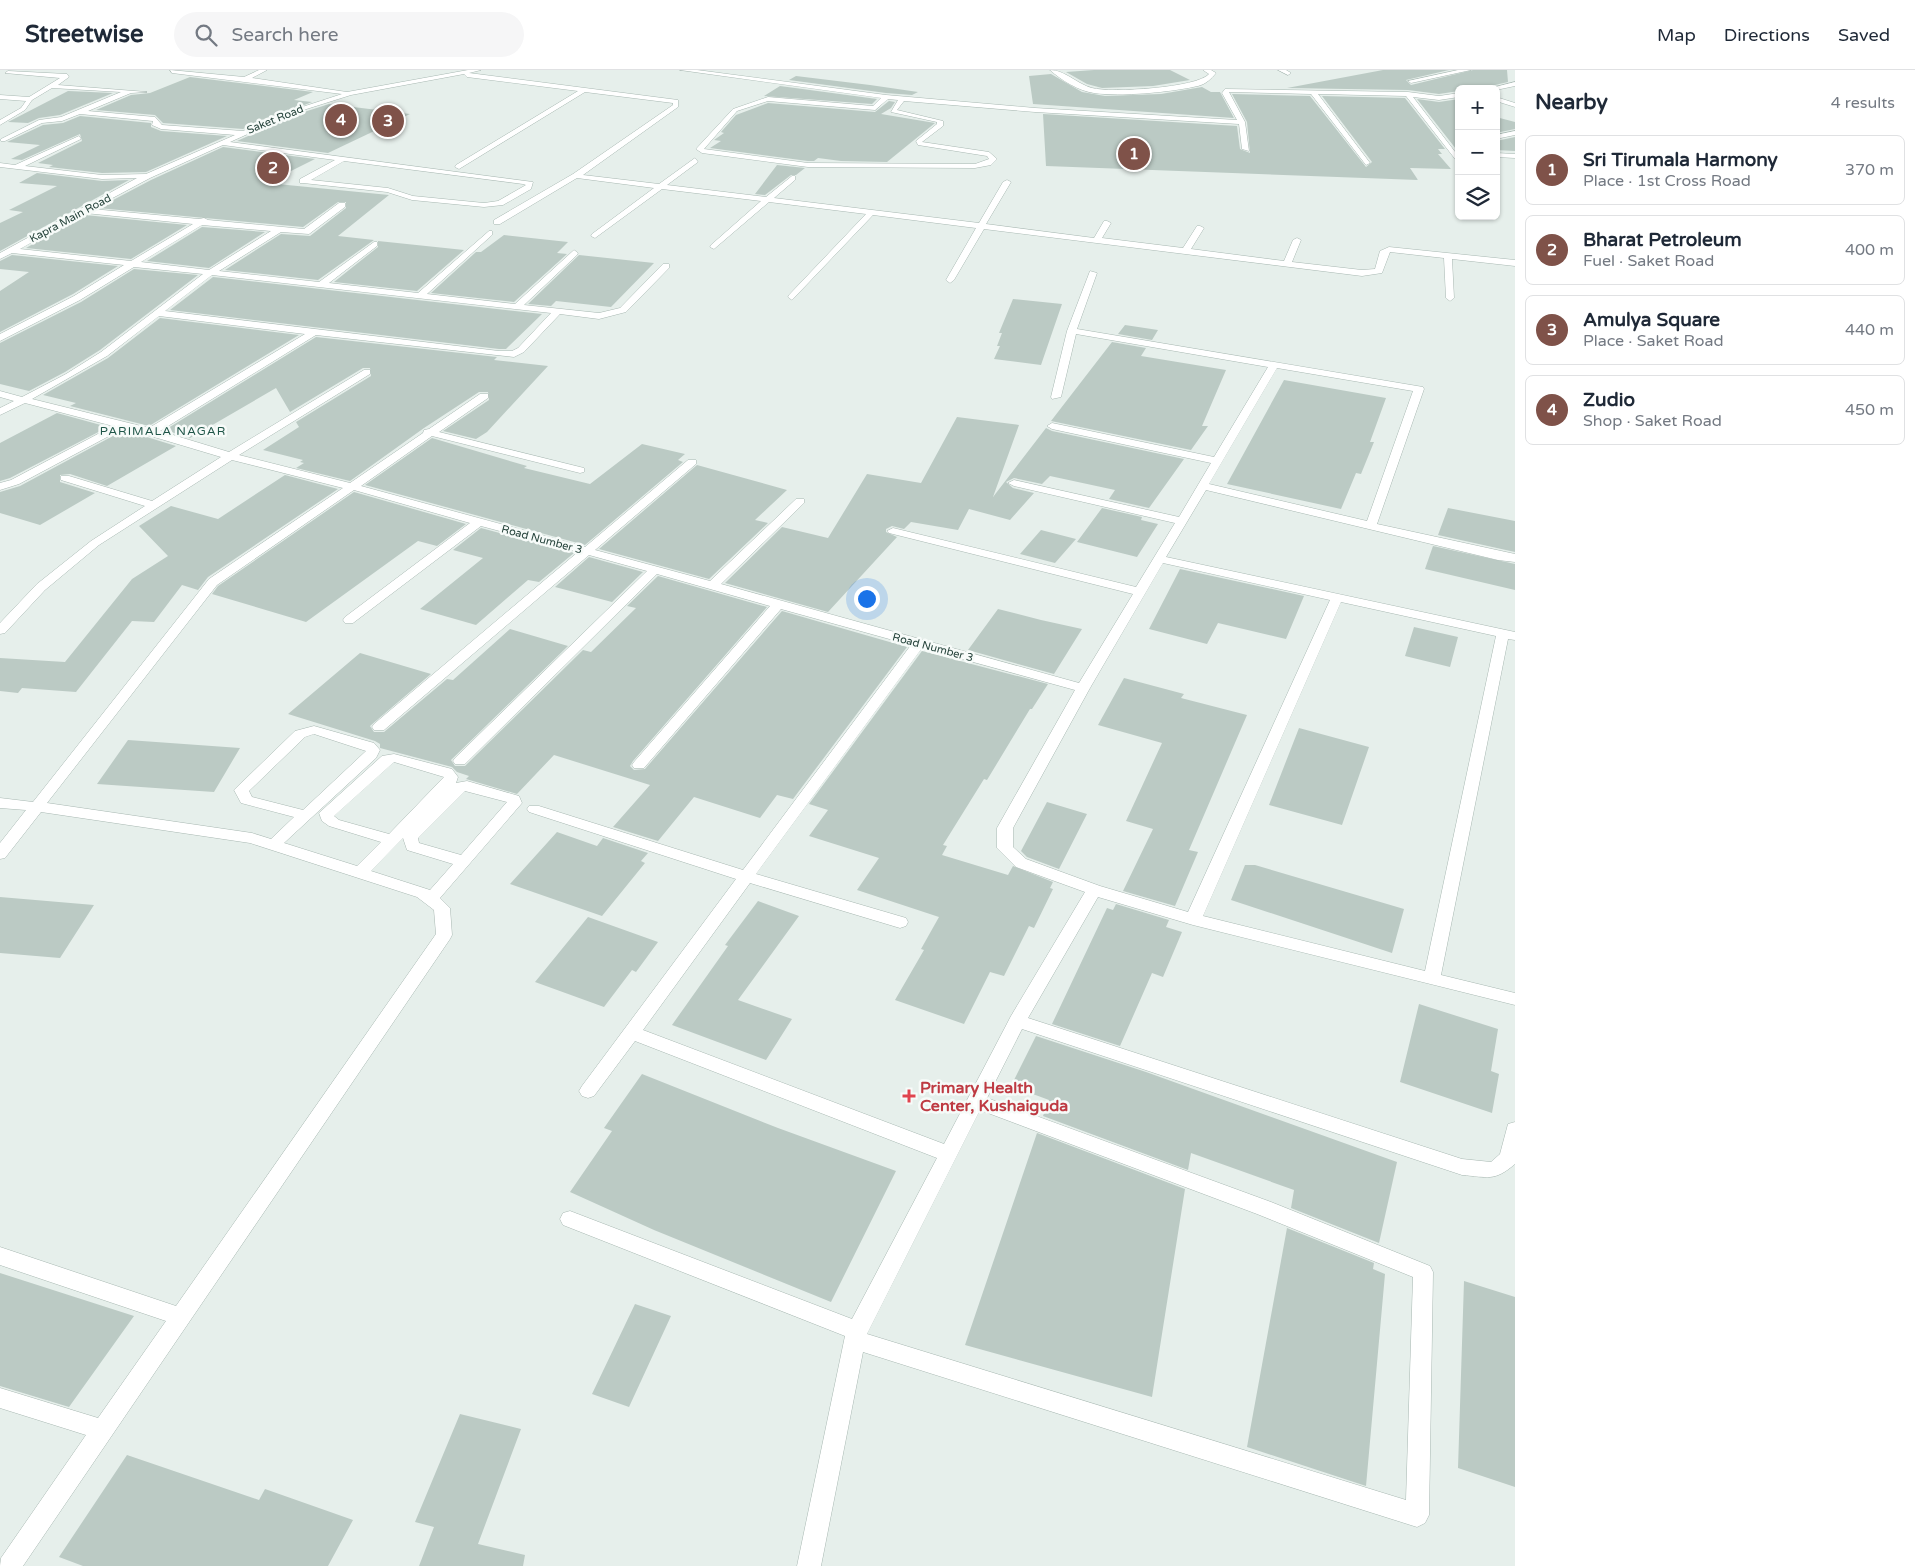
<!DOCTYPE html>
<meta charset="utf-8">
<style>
:root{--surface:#fff;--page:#f6f6f7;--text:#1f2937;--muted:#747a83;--line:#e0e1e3;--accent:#7f5249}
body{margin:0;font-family:"Varela Round",sans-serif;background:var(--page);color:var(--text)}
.controls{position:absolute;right:15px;top:15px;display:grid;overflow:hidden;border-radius:8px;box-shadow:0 1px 4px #0004}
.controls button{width:45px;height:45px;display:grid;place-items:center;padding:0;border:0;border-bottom:1px solid var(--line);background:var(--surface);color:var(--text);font:25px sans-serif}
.you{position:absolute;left:866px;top:528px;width:18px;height:18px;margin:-12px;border:4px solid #fff;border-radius:50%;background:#1a73e8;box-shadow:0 0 0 8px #1a73e833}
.badge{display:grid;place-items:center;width:32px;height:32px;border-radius:50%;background:var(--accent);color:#fff;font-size:16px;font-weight:700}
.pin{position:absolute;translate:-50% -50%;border:2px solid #fff;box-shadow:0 1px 5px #0006}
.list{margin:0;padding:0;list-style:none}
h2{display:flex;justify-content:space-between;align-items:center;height:65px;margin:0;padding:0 20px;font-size:21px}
h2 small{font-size:16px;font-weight:400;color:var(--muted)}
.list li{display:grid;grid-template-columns:32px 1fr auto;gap:15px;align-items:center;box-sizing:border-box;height:70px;margin:0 10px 10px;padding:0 10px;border:1px solid var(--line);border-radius:8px}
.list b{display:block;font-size:19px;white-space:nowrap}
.list p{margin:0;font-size:16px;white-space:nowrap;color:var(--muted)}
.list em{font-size:16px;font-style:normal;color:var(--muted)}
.icon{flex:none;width:28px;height:28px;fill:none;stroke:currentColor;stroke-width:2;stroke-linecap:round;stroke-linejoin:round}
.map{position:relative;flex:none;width:1515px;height:1496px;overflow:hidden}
header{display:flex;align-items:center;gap:30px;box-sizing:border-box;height:70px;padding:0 25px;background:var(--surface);border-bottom:1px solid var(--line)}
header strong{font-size:24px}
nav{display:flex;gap:28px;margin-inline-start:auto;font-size:18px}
.search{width:350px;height:45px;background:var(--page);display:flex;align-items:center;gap:12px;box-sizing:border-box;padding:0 18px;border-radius:28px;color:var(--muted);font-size:19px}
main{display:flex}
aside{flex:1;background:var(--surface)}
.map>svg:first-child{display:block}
.building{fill:#bbcac4}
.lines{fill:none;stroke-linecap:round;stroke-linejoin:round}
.minor-casing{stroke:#a8b8b2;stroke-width:1}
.minor{fill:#fff;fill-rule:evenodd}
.health-dot{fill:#e0444e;stroke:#f7fbf9;stroke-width:2}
.labels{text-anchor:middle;stroke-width:5;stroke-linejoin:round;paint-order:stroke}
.far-street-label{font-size:11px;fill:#24423a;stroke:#f7fbf9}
.far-neighbourhood-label{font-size:12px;letter-spacing:1px;fill:#1f5548;stroke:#f7fbf9}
.near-health-label{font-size:16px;font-weight:bold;fill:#be3a42;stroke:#f7fbf9;text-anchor:start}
</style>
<header>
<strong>Streetwise</strong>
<div class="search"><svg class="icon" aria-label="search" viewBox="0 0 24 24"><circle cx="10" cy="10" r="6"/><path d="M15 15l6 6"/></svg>Search here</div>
<nav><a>Map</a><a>Directions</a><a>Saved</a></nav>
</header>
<main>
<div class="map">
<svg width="1515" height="1496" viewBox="0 0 1515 1496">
<rect width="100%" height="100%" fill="#e6efeb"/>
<!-- building -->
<path class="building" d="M1094 0H1170L1190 10 1153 16 1102 18 1087 14 1066 2Z
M1383 0H1449L1406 10 1411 15 1473 0H1507L1508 12 1482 18 1485 19H1459V21L1439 24 1408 20 1287 18Z
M1051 4 1082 22 1105 26 1161 24 1202 17 1211 22H1220L1234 48 1033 34 1029 6Z
M796 6 870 15 918 22 912 25 886 23 789 10Z
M190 7 313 22 294 30 312 32 243 59 163 53 155 45 96 40 131 25 150 23Z
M780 16 877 29 872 34 764 26Z
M68 21 113 23 60 45 39 48 28 53 8 52Z
M1232 24 1310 26 1366 97 1372 92 1322 26 1405 28 1445 79H1438L1442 84H1438L1451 99 1410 98 1418 110 1046 96 1043 44 1237 56 1240 79 1250 83 1247 52Z
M1417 29 1439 32 1459 29V79H1456Z
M889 31 895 32 891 38 881 44 935 53 887 92 841 91 818 88 814 91H808L710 78 721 71 714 70 724 63 721 62 736 45 768 33 875 42Z
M329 34 410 44 328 83 237 71 298 44Z
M80 46 151 53V57L161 61 227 66 146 102 102 103 49 97 53 95 38 93 82 71 80 64 22 90 11 89 40 75 7 72 43 55 63 53Z
M1496 47 1515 52V59L1496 63Z
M1515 67V81L1496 80V71Z
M223 77 315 89 267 113 389 125 338 166 374 170 318 210 225 200 281 164 310 166 346 138V132H338L303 157 98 138 151 110Z
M777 95 805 98 796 105H791L765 125 755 124Z
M37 103 102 111 129 110 0 181V153L23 142 9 140 57 116 19 113Z
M84 145H85L187 155 131 189 26 178Z
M202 157 265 162 209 198 147 191Z
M504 165 568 172 557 183 567 184 514 232 431 223 476 182H481Z
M378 171 426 176 464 180 417 221 334 212 378 177Z
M12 185 118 196 73 224 0 262V221L29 202 0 199V191Z
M579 185 654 193 611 237 556 231 551 236 528 234Z
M134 199 198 205 100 280 65 302 29 321 0 314V273L81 232Z
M213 207 542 244 506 279H499L170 240Z
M1013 229 1062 234 1041 295 994 289 1000 276H997L1002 263H999Z
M160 248 299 265 149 356 70 336 76 333 43 325 108 288Z
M1125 255 1158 260 1152 270 1118 264Z
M316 267 497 287 494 290 548 296 487 362 476 369 443 361 489 330 488 322H479L424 358 350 411 296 398 304 393 300 392 303 390 263 380 299 357 296 352 371 306 370 298H363L290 342 276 318 190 368 165 360Z
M1112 272 1146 278 1141 286 1226 300 1202 356H1208L1191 380 1051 351Z
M1284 310 1386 328 1370 372H1374L1361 404 1356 403 1341 439 1227 414Z
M57 343 108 357 10 408 0 411V373Z
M957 347 1019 355 993 427 1046 358 1052 361 1184 389 1149 438 1109 429 1115 420 1050 406 1042 414 1014 408 1006 412 1013 418 1034 423 1010 450 969 439 958 460 911 452 904 459 892 456 886 459V462L897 467 828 542 725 513 782 457 828 468 867 404 921 413Z
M124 360 176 376 107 416 70 404 60 405V412L95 423 40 455 0 443V422L20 416Z
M432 368 527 396 524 398 590 414 642 374 685 384 678 390 683 392 585 475 365 415Z
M697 395 787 420 755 450 768 453 709 509 599 479Z
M285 405 338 419 208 507 198 520 182 515 154 552 132 551 76 622 22 618 18 623 0 621V588L65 592 132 509 168 486 139 456 171 436 218 449Z
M354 422 466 454 437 476 418 471 306 552 212 524 218 516Z
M1102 438 1142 447 1141 450 1158 454 1137 487 1077 472Z
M1448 438 1515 451V482L1438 465Z
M481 458 574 483 539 512 528 510 476 555 420 539 483 488 453 480Z
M1041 460 1076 469 1055 493 1020 484Z
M1433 476 1515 494V520L1425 499Z
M589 487 643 502 612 532 555 517Z
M1180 499 1304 526 1286 569 1218 553 1207 574 1149 559Z
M658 506 767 537 633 691 630 696 634 700 645 699 782 541 907 577 793 729 777 725 760 748 694 727 658 771 613 757 650 715 554 685 517 724 466 709 469 706 457 702 452 697 380 678V674L375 671 288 644 360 583 431 604 370 656 374 662H384L447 609 453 610 510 559 568 576 451 690 455 696H465L583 580 591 582 636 538 627 536Z
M998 539 1041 550 1082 559 1054 604 968 580Z
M1414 557 1458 567 1450 597 1405 586Z
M922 581 1048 614 1032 639H1030L987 710 984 709 943 775 947 776 942 785 1008 805 1013 796 1053 812 1050 818 1053 819 1034 858 1029 856 1004 906 990 902 964 954 895 930 924 880 921 879 939 847 857 820 879 788 809 766 828 740 809 734Z
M1124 608 1184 624 1181 628 1247 645 1189 780 1198 782 1175 836 1123 821 1153 759 1126 751 1162 673 1098 655Z
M1299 658 1369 677 1342 755 1269 735Z
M128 670 240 678 214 722 97 714Z
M1047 732 1087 744 1059 799 1027 787 1021 781Z
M557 762 597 776 603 768 648 783 641 791 645 793 602 846 510 814Z
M1245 795H1255L1404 839 1392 883 1231 830Z
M0 827 94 835 60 888 0 883Z
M758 831 799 846 738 930 792 949 766 990 672 955 728 876 725 875Z
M1116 834 1169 850 1166 857 1182 862 1163 907 1152 903 1120 976 1052 954 1107 838 1113 840Z
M588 847 658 872 636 902 632 900 604 937 535 912Z
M1419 934 1498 959 1491 1001 1499 1004 1492 1043 1400 1012Z
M1036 966 1146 1002 1397 1092 1379 1173 1291 1138 1294 1120 1191 1083 1188 1100 1043 1046 1049 1030 1011 1016Z
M642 1004 778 1058 896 1101 831 1232 654 1160 570 1122 612 1061 604 1058Z
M1037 1063 1185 1119 1152 1327 965 1275Z
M1287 1158 1374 1193 1373 1199 1385 1204 1366 1416 1247 1377Z
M0 1203 134 1246 69 1337 0 1316Z
M1464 1211 1515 1227V1417L1458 1398Z
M635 1234 671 1246 629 1337 592 1324Z
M460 1344 521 1359 478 1474 525 1485 523 1496H419L434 1457 415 1452Z
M127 1385 259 1430 265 1419 353 1450 328 1496H83L59 1487Z"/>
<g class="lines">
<!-- minor casing -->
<g class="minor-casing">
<path id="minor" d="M170 0 244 7 259 0H267L252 8 347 22 468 0H481L469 3 678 30V37L583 105 659 114 695 88 698 92 667 115 766 127 792 106H795V110L774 128 979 153 1003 112 1007 110 1011 112 986 154 1094 168 1104 151H1107L1111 153 1102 168 1183 178 1197 156H1200L1204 158 1191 179 1284 191 1293 170 1297 168 1301 170 1292 192 1362 200 1375 199 1380 181 1389 177 1515 190V196L1452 189 1454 228 1450 231 1446 228 1444 188 1390 182 1382 203 1362 206 984 159 954 210 950 213 946 210 976 158 873 145 792 230 788 227 789 225 866 144 769 132 714 179 710 177 711 175 761 131 662 119 595 168 591 166 592 164 654 118 577 108 500 154H494V150L573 104 673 35V33L585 22 459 99 455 97 456 95 578 21 467 7 464 4 351 25 297 42 230 72 533 112 531 119 503 135 484 137 412 130 387 122 303 113H300V109L335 90 223 75 150 108 92 139 199 149 204 148 208 150 304 159 339 133H345V137L309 164 281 162 219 201 319 212 374 172H377V176L329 213 418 223 489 161H492V165L427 224 515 234 574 180 578 183 577 185 524 235 599 243 620 238 663 194H669V198L626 242 599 249 560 244 524 282 514 287 316 265 160 361 229 382 364 300H370V304L239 385 350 413 423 363 424 360 429 359 480 324H488V328L439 362 584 398V402L580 403 432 366 361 416 585 477 688 390H696V394L595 480 710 511 796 429H804V433L721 514 1079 613 1133 524 889 463 887 461 893 458 1136 517 1175 453 1014 416 1008 413 1014 410 1179 447 1211 393 1052 359 1047 356 1052 353 1214 387 1268 297 1076 264 1061 327 1052 329 1051 327 1067 261 1090 201 1097 203 1077 259 1423 317 1424 319 1377 454 1515 484V492L1498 490 1206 420 1166 487 1515 562V570L1508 569 1441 905 1515 923V935L1193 855 1098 827 1028 948 1462 1089 1491 1092 1500 1084 1508 1054 1515 1052V1094C1494 1112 1488 1107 1462 1105L1022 959 987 1028 1271 1132 1430 1196 1433 1202 1429 1445 1425 1453 1417 1457 863 1282 821 1496H797L845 1266 563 1155 560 1149 563 1143 570 1141 852 1249 937 1088 635 971 594 1026 588 1028 582 1026 579 1021 582 1016 736 809 529 742 527 739 529 736H539L743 800 911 575 781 539 644 698H634L632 695 634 692 770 536 657 504 465 694H455L453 691 455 688 647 501 589 485 384 660H374L372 657 374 654 578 482 481 456 353 553H345L343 550 345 547 470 453 354 420 217 515 47 733 252 763 271 769 294 747 241 733 234 720 295 661 314 656 374 673 380 680 376 688 284 773 357 796 381 772 329 756 322 751 319 743 382 686 394 684 452 699 458 707 456 713 467 711 519 726 522 733 440 828 450 838 452 865 450 869 23 1496H0L1 1488 86 1365 0 1338V1318L98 1348 166 1251 0 1195V1177L176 1236 436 864 434 840 417 827 250 773 41 742 5 788 0 789V773L26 740 0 738V728L33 732 209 509 343 418 232 390 99 475 45 520 5 563 0 564V553L37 514 91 471 145 436 61 410V406H69L152 431 221 387 124 358 19 414 0 420V413L11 410 113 356 25 333 0 345V338L14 331 0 327V321L22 327 66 304 101 282 203 204 134 197 80 230 0 271V264L74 226 124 195 12 183 0 189V183L137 108 102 109 0 97V93L15 95 79 66 81 69 25 96 102 105 146 104 235 65 161 59 152 55 153 51 80 44 62 51 42 53 5 71H1V69L39 50 61 47 121 22 52 18 32 30 25 40 0 55V50L21 38 26 31 0 29V25L29 27 60 8 5 3 8 1 67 4 69 7 58 15 147 22 131 23 88 41 155 47 162 55 243 61 293 40 342 24 172 3ZM344 91 523 114 526 115 498 131 484 133 413 126 388 118 311 110ZM84 143H85L193 154 131 191 20 179ZM202 155 271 161 209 200 141 192ZM212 205 551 243 518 278 512 281H499L165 241ZM159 246 305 264 149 358 32 329 107 286ZM1277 298 1413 321 1367 451 1209 414ZM1163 493 1330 530 1188 842 1100 816 1026 789 1013 777V758L1090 618ZM1341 532 1496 566 1425 901 1203 846ZM922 578 1075 620 997 758V778L1016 797 1085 822 1011 946 944 1074 643 960 750 813 900 858 906 856 908 852 906 848 756 804ZM314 664 366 681 303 740 252 727 249 721 305 667ZM394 692 444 707 389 764 339 750 334 746ZM465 721 507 732 461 785 419 773 418 768ZM403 768 407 780 453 794 430 820 371 801ZM980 1040 1257 1144 1413 1207 1406 1430 867 1264Z
M680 0H697L886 25 1035 38 1237 50 1222 23 1225 19 1408 22 1439 26 1459 23V27L1439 30 1413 27 1459 87V94L1406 26 1318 24 1370 93 1366 95 1311 24 1229 22 1245 52 1249 81 1242 79 1239 54 1035 42 904 31 897 40 943 51V56L922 72 989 82 997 89 991 95 975 98 808 97 702 83 696 79 733 39 768 27 873 36 881 28ZM888 29 898 30 891 42 937 52V54L916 71 918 75 987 86 989 89 975 94 808 93 704 79 737 41 768 31 875 40Z
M1050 0C1065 0 1077 14 1092 18 1111 23 1197 18 1209 4L1203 0H1211L1216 3C1211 9 1206 14 1198 16 1171 22 1121 27 1094 23 1079 21 1061 10 1050 0Z
M1278 0H1286L1291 3 1288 5Z
M1458 0H1471L1411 13 1408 11Z
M1515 12V16L1496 20 1487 19Z
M1496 27 1515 33V37L1496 31Z
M1515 61V65L1496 69V65Z
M1496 83 1515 84V88L1496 87Z"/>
</g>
<!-- minor -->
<use href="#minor" class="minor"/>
</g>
<!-- markers -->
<path class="health-dot" d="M906.5 1018.5h5v5h5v5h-5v5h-5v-5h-5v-5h5z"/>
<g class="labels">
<!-- far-street labels -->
<g class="far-street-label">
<text transform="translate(275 49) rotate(-22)" y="4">Saket Road</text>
<text transform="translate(70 148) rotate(-28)" y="4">Kapra Main Road</text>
<text transform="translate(542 469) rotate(15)" y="4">Road Number 3</text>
<text transform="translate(933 577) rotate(15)" y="4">Road Number 3</text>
</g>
<!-- far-neighbourhood labels -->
<g class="far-neighbourhood-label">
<text x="163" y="365">PARIMALA NAGAR</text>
</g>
<!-- near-health labels -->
<g class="near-health-label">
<text x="920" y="1023">Primary Health<tspan x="920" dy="18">Center, Kushaiguda</tspan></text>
</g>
</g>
</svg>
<div class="controls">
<button>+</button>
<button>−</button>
<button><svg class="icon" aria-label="layers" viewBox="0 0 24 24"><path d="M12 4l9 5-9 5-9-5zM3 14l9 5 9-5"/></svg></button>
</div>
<div class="you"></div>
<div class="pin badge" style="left:1134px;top:84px">1</div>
<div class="pin badge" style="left:273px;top:98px">2</div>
<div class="pin badge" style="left:388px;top:51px">3</div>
<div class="pin badge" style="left:341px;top:50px">4</div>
</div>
<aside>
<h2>Nearby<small>4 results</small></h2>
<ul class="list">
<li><span class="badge">1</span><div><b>Sri Tirumala Harmony</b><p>Place · 1st Cross Road</p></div><em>370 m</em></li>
<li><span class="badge">2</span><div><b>Bharat Petroleum</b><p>Fuel · Saket Road</p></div><em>400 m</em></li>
<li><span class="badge">3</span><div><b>Amulya Square</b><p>Place · Saket Road</p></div><em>440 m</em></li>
<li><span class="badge">4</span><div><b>Zudio</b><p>Shop · Saket Road</p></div><em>450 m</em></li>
</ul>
</aside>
</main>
